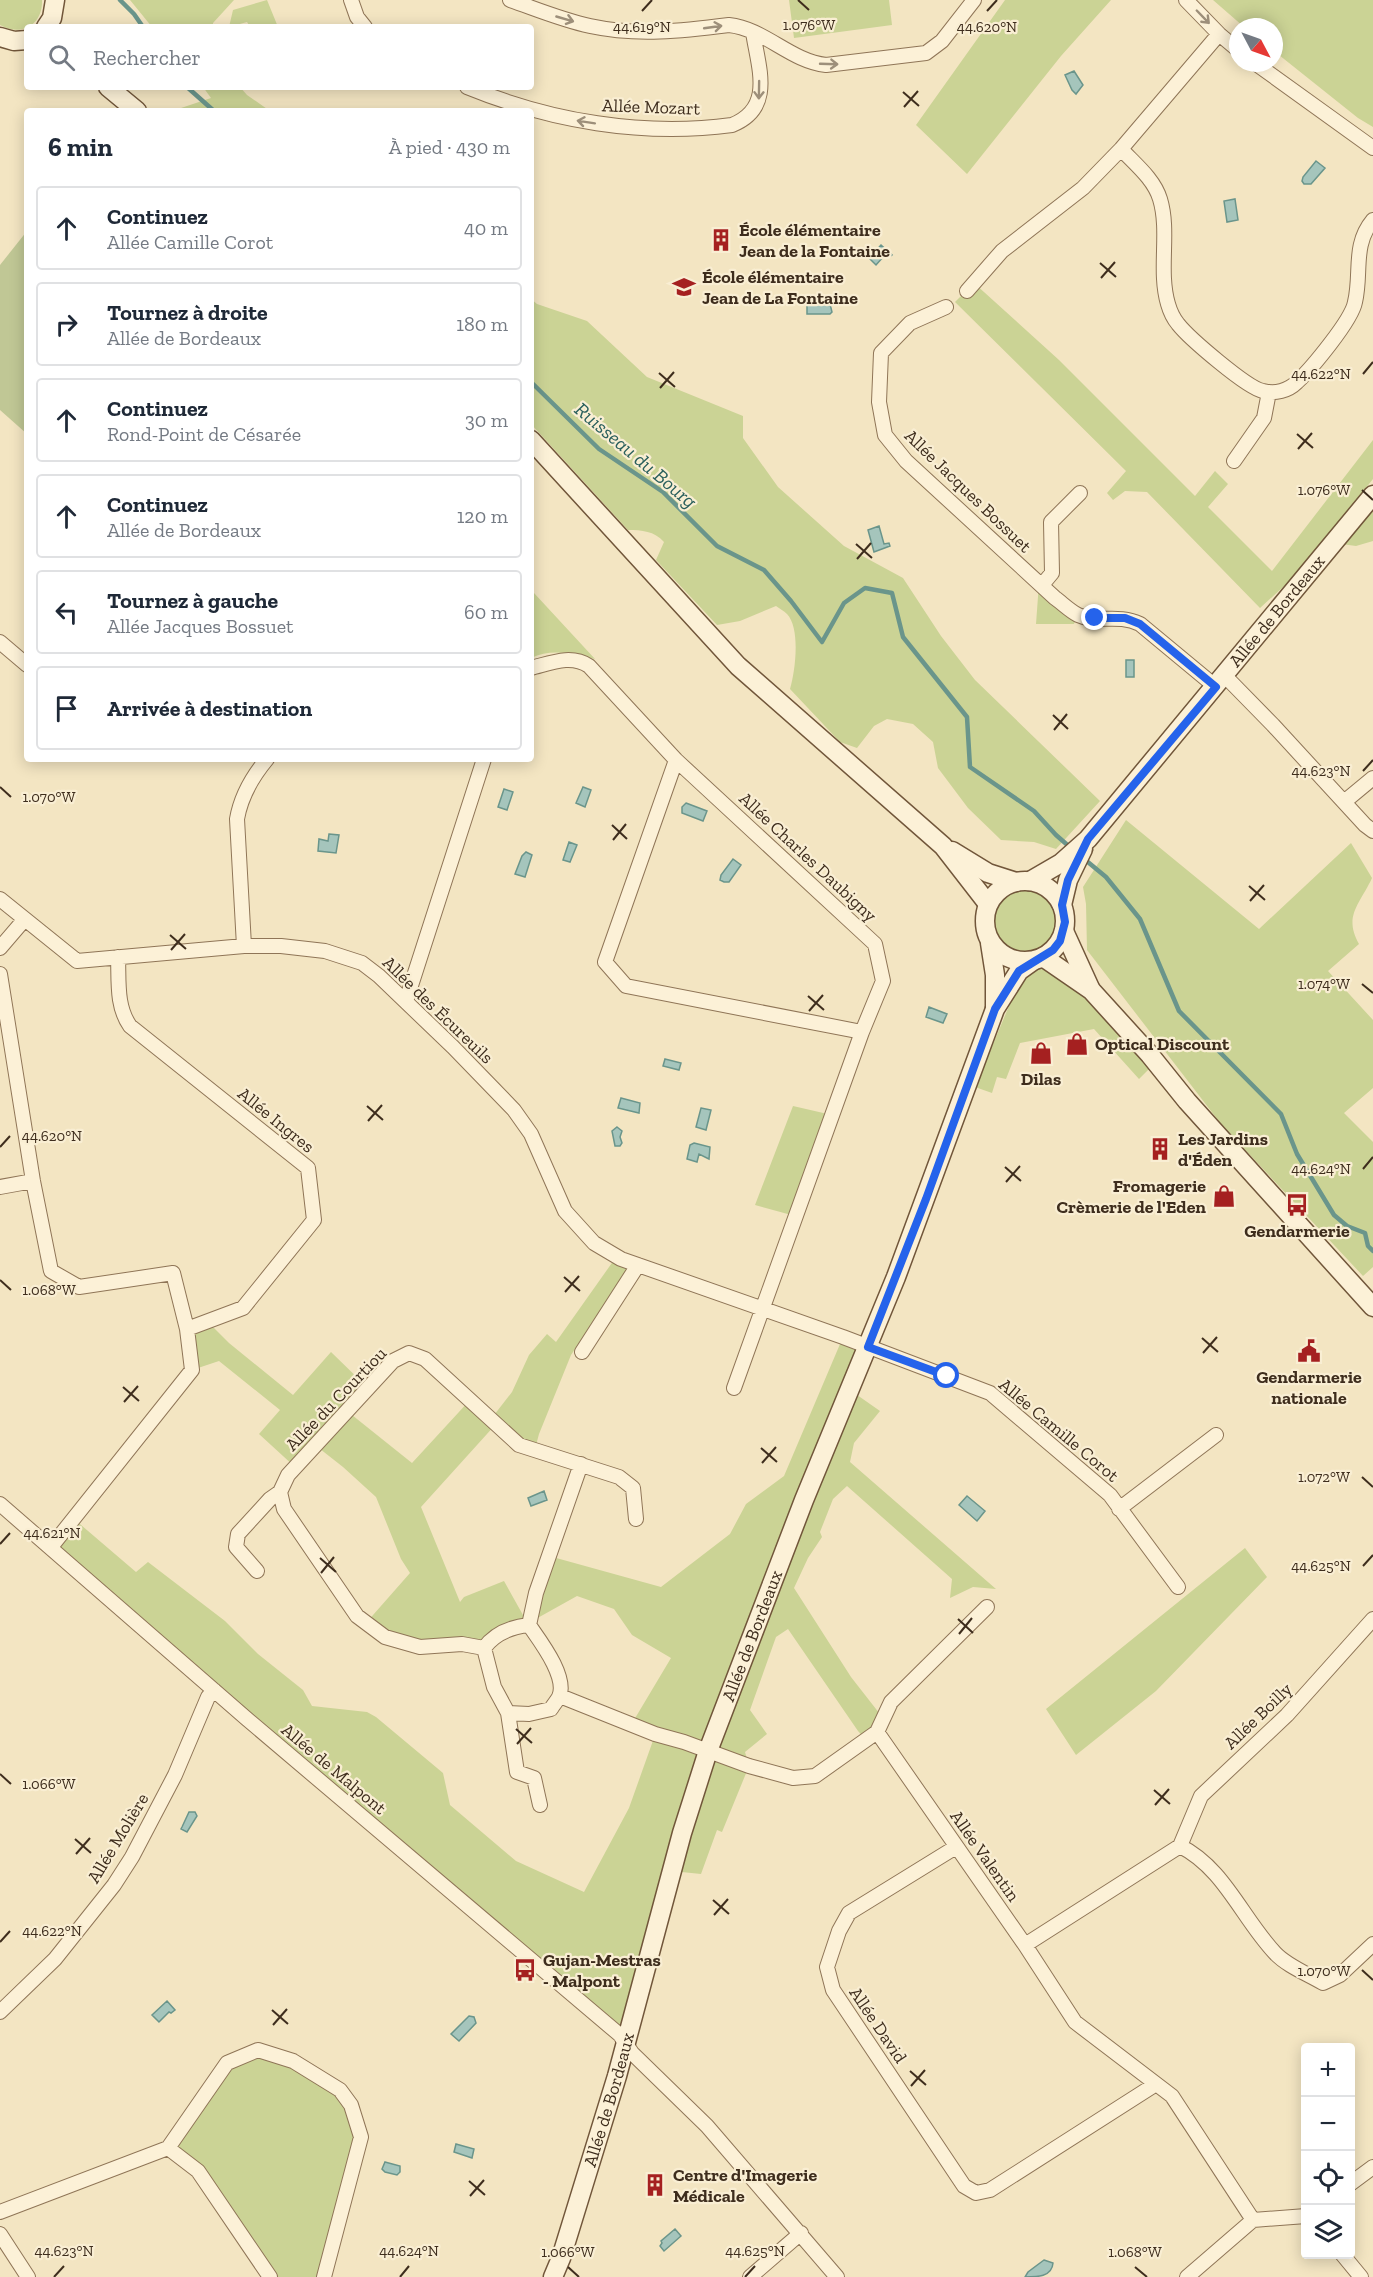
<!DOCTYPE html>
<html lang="fr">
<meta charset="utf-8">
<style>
:root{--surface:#fff;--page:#f6f6f7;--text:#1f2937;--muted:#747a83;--line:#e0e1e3}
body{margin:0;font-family:"Zilla Slab",serif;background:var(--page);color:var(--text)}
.controls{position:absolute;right:18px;bottom:18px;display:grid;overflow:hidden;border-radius:6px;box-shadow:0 3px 15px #0003}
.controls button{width:54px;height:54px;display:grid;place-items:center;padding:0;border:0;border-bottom:2px solid var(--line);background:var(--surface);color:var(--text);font:30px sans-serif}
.compass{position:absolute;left:1229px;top:18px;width:54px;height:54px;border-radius:50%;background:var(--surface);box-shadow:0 3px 15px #0003;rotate:131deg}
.stop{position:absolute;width:18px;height:18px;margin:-14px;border:4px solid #2563eb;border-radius:50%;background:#fff}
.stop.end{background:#2563eb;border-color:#fff;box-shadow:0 2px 6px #0008}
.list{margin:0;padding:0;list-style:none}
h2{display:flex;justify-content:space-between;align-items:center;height:78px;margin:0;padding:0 24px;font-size:26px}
h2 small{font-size:20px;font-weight:400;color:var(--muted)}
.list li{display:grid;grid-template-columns:39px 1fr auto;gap:18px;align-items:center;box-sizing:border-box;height:84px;margin:0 12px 12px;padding:0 12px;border:2px solid var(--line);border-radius:6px}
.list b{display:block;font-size:22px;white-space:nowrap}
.list p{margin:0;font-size:20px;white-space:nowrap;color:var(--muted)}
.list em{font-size:20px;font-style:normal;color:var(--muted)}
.icon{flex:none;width:33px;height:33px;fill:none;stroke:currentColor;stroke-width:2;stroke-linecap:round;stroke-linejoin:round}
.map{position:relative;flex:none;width:1373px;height:2277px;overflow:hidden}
.search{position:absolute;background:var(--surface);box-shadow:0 3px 15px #0003;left:24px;top:24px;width:510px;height:66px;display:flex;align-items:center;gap:15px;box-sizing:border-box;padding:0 21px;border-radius:6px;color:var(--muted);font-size:22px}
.panel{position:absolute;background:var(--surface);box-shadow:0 3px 15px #0003;left:24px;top:108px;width:510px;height:654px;border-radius:6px}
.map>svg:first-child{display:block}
.green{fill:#cbd395}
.cemetery{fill:#c0c795}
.water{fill:#a5c5bc;stroke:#6a958b;stroke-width:1.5}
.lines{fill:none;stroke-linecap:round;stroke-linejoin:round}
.stream{stroke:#6a958b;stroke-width:4.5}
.street-casing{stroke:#8f7557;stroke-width:16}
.secondary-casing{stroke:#71563a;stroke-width:21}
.street{stroke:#fcf1d7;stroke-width:14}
.secondary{stroke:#fcf1d7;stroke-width:18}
.oneway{stroke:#9d8f7a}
.route{stroke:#2563eb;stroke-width:8}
.ticks{fill:none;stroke:#3e2d1d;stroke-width:2}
.labels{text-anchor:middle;stroke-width:4.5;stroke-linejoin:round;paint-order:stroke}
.street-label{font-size:18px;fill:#3e2d1d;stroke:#f9eed3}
.poi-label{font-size:18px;font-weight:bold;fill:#3e2d1d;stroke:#f9eed3;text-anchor:start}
.water-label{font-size:20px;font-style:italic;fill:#2a5f5c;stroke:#f9eed3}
.ticks-label{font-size:15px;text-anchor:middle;fill:#3e2d1d;stroke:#f9eed3;stroke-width:4.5;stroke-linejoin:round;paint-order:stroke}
</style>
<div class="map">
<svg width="1373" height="2277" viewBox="0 0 1373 2277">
<rect width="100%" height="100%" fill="#f3e5c2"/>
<!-- green -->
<path class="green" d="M0 0H42C43 25 21 37 0 25Z
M130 0H234L213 23V27H152Z
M267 0 278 27H250L247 22 229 27 233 10Z
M789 0H889L892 25 794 38Z
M1005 0H1111L1061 56 967 174 916 125Z
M1213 0H1373V127L1358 118 1274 51V27H1244Z
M203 87H240L247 95 270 111H172L211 98Z
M974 283 1059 360 1195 496 1215 471 1228 484 1208 507 1272 571 1373 440V479L1294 577 1260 608 1147 492 1125 491 1113 500 1107 493 1126 471 955 302Z
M531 299 537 304 587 321 647 377 743 416V438L778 487 844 546 903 578 941 636 975 680 1100 801 1056 849 1034 842 1001 840 968 808 938 768 933 742 913 724 887 719 874 726 857 748 840 742 790 689C795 672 801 629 787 614 784 611 779 608 776 606L740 621 717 625 656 560 664 542C654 531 642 530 628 530L531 424Z
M1373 495V541L1356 546 1334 543Z
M1039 583 1077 615 1074 624H1036Z
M534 593 595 659C573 654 552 648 531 658V595Z
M1126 820 1259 929 1351 843 1372 878C1360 904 1343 916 1359 944L1328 971 1373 1020V1088L1344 1113 1373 1142V1267L1363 1276 1221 1124 1087 950 1086 904 1083 887Z
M993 919a32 32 0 1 1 64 0a32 32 0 1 1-64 0Z
M1048 968 1084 994 1151 1067 1139 1079 1094 1029 1020 1043 1006 1079 997 1077 992 1093 975 1087 1017 987 1032 970Z
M793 1106 832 1115 795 1216 755 1205Z
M614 1260 629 1268 571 1355 539 1434 535 1449 496 1424 421 1507 460 1602 464 1597 504 1581 528 1624 549 1556 661 1587 730 1534 746 1504 784 1476 843 1337 868 1347 850 1390 880 1411 854 1443 850 1462 996 1589 973 1587 950 1598 952 1579 847 1486 833 1499 820 1532 822 1537 808 1558 794 1588 851 1677 883 1718 866 1740 858 1731 788 1629 776 1637 750 1710 767 1734 745 1752 749 1766 722 1832 717 1830 701 1874 672 1871 625 2043 51 1547 74 1519 136 1572 148 1562 225 1621 258 1654 303 1690 312 1706 367 1712 376 1717 443 1773 450 1805 516 1861 584 1892 629 1808 655 1735 631 1725 671 1658 632 1635 614 1609 577 1596 484 1648 420 1647 366 1623 410 1573 401 1559 376 1497 343 1467 315 1445 295 1467 259 1434 280 1410 219 1361 192 1370 187 1329 207 1321 229 1343 293 1395 331 1352 368 1388 347 1411 412 1463 470 1400 491 1419 512 1392 529 1355 547 1334 556 1342Z
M1245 1548 1267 1577 1156 1691 1076 1755 1046 1709Z
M258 2050 340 2090 361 2137 324 2277H270L198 2171 168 2148 227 2063Z"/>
<!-- cemetery -->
<path class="cemetery" d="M27 231V434L0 410V265Z"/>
<!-- water -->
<path class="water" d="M1074 71 1083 85 1076 94 1072 90 1065 75Z
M1316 161 1325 168 1311 184H1304L1302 181 1303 177Z
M1235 199 1238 220 1227 222 1224 201Z
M881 245 892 255 889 257 884 256 876 265 869 258Z
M807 304H830L832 312 830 314H807Z
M879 526 884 544 889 543 890 546 874 552 868 530Z
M1126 660H1134V677H1126Z
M583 787 591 790 585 807 576 803Z
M504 789 513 792 507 810 498 807Z
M686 803 707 811 703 821 682 813V807Z
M329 834 339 835 336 853 318 851 319 839 328 841Z
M569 842 577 845 570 862 563 860Z
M526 852 532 855 525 877 515 874 522 856Z
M733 859 741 865 729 882H724L720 880 721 875Z
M929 1007 947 1014 943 1023 926 1017Z
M665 1059 681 1063 679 1070 663 1066Z
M621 1098 640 1103 639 1113 618 1108Z
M701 1108 711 1110 706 1130 696 1127Z
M617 1127 622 1131 620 1137 622 1143 620 1146H615L612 1131Z
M694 1143 710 1147 709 1159 699 1154 697 1162 687 1159 690 1145Z
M544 1491 547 1500 531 1506 528 1498Z
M967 1496 985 1511 977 1521 959 1505Z
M189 1812H195L197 1816 187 1832 181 1829 182 1827Z
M167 2001 175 2010 171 2013 169 2012 159 2022 152 2015Z
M469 2016 474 2017 476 2023 459 2041 451 2034Z
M456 2144 474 2149 472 2158 454 2152Z
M385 2162 400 2166V2172L397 2175 385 2172 382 2169Z
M675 2229 681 2236 664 2251 660 2246 662 2243 661 2241Z
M1044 2260 1053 2263C1052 2277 1037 2277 1025 2277L1028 2272Z"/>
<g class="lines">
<!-- stream -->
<path class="stream" d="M120 0 134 14 143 27
M187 87 214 111
M531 382 599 449 663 492 717 546 764 570 791 601 822 642 844 603 865 588 892 593 903 637 967 717 970 767 1034 811 1056 835 1072 849
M1083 858 1106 877 1140 919 1179 1011 1281 1114 1297 1154 1334 1215 1347 1226 1365 1233 1368 1246 1373 1251"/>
<!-- street casing -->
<g class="street-casing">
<path id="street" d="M351 0 357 17 365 27
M510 0C536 9 562 20 590 26 636 36 683 31 729 25 765 29 790 61 826 65L926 53 942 41 974 0
M1186 0 1219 34 1238 50
M1255 63 1373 148
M467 87C550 121 642 137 732 125 775 108 758 67 753 32
M1121 149C1135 164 1154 179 1160 199 1170 232 1158 270 1168 304 1170 311 1173 318 1178 324 1189 338 1247 388 1263 391 1275 394 1288 391 1297 382 1311 369 1352 320 1355 302 1362 273 1352 245 1373 220
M967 291 1002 251 1083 188 1121 149 1219 34
M946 307 910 323 881 353 879 402 885 435 906 461 1055 598C1062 603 1070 611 1078 615 1097 624 1117 613 1140 624L1216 687
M1234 461 1264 418 1269 392
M1042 585 1052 573 1051 522 1080 493
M0 642 27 665
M531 668C551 663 571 654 589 666L676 760 875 944 883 981 862 1032 734 1388
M1225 676 1273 725 1365 825 1373 831
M676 760 605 962 626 986 862 1032
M1344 802 1373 778
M0 899 77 961 244 946H281L325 951 362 963 379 976 453 1047 514 1110 531 1134 565 1211 594 1243 621 1259 843 1337 990 1393 1110 1495 1178 1587
M244 946 237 819C241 796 252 777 267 759
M0 948 24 920
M118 957C119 981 116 1006 130 1026L308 1168 314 1220 243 1308 187 1329
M0 974 33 1181 51 1271 79 1287 173 1273 187 1329 192 1370 51 1547
M406 1001 484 759
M0 1187 33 1181
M582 1352 638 1265
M0 1504 247 1719 620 2035 632 2053 707 2126 837 2277
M1119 1509 1216 1435
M257 1571 236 1547 238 1534 270 1499 280 1492
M529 1625C540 1641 568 1677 559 1697 557 1701 553 1705 551 1709L529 1714 508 1713 494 1687 484 1648C495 1633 510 1627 529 1625Z
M529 1625 536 1593 581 1464
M484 1648 462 1644 420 1647 385 1637 357 1616 284 1509 280 1492 288 1475 393 1361 409 1353 425 1359 519 1445 619 1477 633 1488 636 1519
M560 1696 655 1734 684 1742 749 1766 793 1778 815 1776 877 1732 1025 1945 1075 2022 1172 2096 1253 2220 1306 2216
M508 1713 517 1772 534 1778 540 1805
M877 1732 891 1702 987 1607
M1180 1846C1224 1868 1242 1918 1275 1953 1287 1966 1308 1974 1323 1983L1340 1975 1373 1944
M956 1847 849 1913 839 1931 827 1967 833 1990 964 2186 976 2193 990 2190 1156 2084
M1025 1945 1180 1846 1201 1796 1287 1715 1373 1619
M0 2012 55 1959 114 1885 132 1857 175 1775 208 1697 214 1690
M168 2148 227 2063 258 2050 293 2061 340 2090 351 2105 361 2137 324 2277
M1350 2184 1373 2167
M0 2212 168 2148 198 2171 270 2277
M0 2234 28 2277
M1342 2254 1361 2277
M750 2277 801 2233
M1187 2277 1253 2220"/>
</g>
<!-- secondary casing -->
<g class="secondary-casing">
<g id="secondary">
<path d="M46 27 52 18 55 0"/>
<path d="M0 37 14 41 27 40"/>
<path d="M108 87 137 111"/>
<path d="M531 440 738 666 943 846 988 904"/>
<path d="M952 851 988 873 1016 882"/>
<circle cx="1025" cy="921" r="40"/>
<path id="s1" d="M1030 881 1061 863 1088 839 1373 495"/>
<path d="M1062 905 1068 880 1083 849"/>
<path d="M1064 931 1090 988"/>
<path d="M990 943 995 975V1007"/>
<path d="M1043 957 1091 990 1150 1055 1187 1101 1373 1307"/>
<path id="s2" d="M553 2277 561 2258 617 2076 682 1833 708 1751 804 1500 896 1277 995 1009 1019 971 1033 961"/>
</g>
</g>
<!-- street -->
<use href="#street" class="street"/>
<!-- secondary -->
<use href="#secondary" class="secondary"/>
</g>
<!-- one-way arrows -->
<defs><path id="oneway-shaft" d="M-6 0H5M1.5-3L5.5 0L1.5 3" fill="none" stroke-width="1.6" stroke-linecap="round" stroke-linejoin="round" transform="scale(1.5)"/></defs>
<g class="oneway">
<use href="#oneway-shaft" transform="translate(1203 17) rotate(46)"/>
<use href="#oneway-shaft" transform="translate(565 19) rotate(16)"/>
<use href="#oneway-shaft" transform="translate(713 27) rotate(-8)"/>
<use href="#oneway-shaft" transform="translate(829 64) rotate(2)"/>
<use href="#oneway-shaft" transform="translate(759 90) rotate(91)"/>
<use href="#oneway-shaft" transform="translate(586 122) rotate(-171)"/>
</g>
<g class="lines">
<!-- route -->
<path class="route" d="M947 1376 868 1347 926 1199 995 1009 1019 971 1053 950 1060 941 1065 922 1062 905 1068 880 1088 839 1216 687 1140 624 1125 618H1095"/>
</g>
<!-- ticks -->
<path class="ticks" d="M798 0 809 10M642 11 652 0M987 11 997 0M903 92 919 106M904 107 918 91M1100 263 1116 277M1101 278 1115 262M659 373 675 387M1363 374 1373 362M660 388 674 372M1297 434 1313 448M1298 449 1312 433M1362 490 1373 500M856 544 872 558M857 559 871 543M1053 715 1068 729M1054 730 1067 714M1363 771 1373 760M0 787 11 797M612 825 627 839M613 840 626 824M1249 886 1265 900M1250 901 1264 885M170 935 186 949M171 950 185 934M1362 984 1373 993M808 996 824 1010M809 1011 823 995M367 1106 383 1120M368 1121 382 1105M0 1147 10 1136M1005 1167 1021 1181M1363 1169 1373 1157M1006 1182 1020 1166M564 1277 580 1291M0 1280 11 1290M565 1292 579 1276M1202 1338 1218 1352M1203 1353 1217 1337M123 1387 139 1401M124 1402 138 1386M761 1448 777 1462M762 1463 776 1447M1362 1477 1373 1487M0 1544 10 1533M320 1558 336 1572M1363 1566 1373 1555M321 1573 334 1557M958 1619 973 1633M959 1634 972 1618M516 1729 532 1743M517 1744 531 1728M0 1774 11 1784M1154 1790 1170 1804M1155 1805 1169 1789M75 1839 91 1853M76 1854 90 1838M713 1900 729 1914M714 1915 728 1899M0 1942 10 1931M1362 1970 1373 1980M272 2010 288 2024M273 2025 287 2009M910 2071 926 2085M911 2086 925 2070M469 2181 485 2195M470 2196 484 2180M568 2267 579 2277M1135 2267 1147 2277M54 2277 64 2266M400 2277 409 2266M745 2277 755 2266"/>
<!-- icons -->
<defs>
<g id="building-bare" transform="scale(1.8)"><path d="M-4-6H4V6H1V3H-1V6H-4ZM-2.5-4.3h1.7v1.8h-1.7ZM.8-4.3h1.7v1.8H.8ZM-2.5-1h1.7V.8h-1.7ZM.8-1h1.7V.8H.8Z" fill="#a52020" stroke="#f9eed3" stroke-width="2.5" paint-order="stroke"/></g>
<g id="school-bare" transform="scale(1.8)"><path d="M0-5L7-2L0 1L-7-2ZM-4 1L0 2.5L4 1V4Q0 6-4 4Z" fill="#a52020" stroke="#f9eed3" stroke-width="2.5" paint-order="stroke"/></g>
<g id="shop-bare" transform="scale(1.8)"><path d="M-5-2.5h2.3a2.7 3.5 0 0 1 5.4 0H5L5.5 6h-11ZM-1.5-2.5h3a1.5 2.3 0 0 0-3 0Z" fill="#a52020" stroke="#f9eed3" stroke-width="2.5" paint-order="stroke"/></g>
<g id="bus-bare" transform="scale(1.8)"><path d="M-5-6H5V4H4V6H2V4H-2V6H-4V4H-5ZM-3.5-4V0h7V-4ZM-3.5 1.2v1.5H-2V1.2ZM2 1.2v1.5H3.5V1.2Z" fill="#a52020" stroke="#f9eed3" stroke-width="2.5" paint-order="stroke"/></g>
<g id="civic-bare" transform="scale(1.8)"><path d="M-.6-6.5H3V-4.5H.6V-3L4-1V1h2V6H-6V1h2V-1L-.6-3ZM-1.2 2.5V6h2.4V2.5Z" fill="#a52020" stroke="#f9eed3" stroke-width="2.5" paint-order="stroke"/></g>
</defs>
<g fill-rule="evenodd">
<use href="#building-bare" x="721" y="240"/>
<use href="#school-bare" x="684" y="287"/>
<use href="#shop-bare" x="1077" y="1044"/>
<use href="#shop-bare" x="1041" y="1053"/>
<use href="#building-bare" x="1160" y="1149"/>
<use href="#shop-bare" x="1224" y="1196"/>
<use href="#bus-bare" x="1297" y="1205"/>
<use href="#civic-bare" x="1309" y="1351"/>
<use href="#bus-bare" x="525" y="1970"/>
<use href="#building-bare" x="655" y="2185"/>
</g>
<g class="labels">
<!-- street labels -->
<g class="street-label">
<text transform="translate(651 107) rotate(2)" y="6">Allée Mozart</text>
<text transform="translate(968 491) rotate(44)" y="6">Allée Jacques Bossuet</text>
<text dy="6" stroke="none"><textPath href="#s1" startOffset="368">Allée de Bordeaux</textPath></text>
<text transform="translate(808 857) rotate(43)" y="6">Allée Charles Daubigny</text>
<text transform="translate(438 1010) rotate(44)" y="6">Allée des Écureuils</text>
<text transform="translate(276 1120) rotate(39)" y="6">Allée Ingres</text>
<text transform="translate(336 1399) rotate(-46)" y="6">Allée du Courtiou</text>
<text transform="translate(1059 1430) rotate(40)" y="6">Allée Camille Corot</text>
<text dy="6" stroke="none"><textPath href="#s2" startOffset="672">Allée de Bordeaux</textPath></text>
<text transform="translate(1258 1716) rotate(-44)" y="6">Allée Boilly</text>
<text transform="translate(334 1769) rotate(40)" y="6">Allée de Malpont</text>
<text transform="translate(118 1838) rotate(-59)" y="6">Allée Molière</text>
<text transform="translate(985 1856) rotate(55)" y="6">Allée Valentin</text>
<text transform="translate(878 2025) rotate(56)" y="6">Allée David</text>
<text dy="6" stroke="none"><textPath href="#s2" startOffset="186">Allée de Bordeaux</textPath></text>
</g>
<!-- poi labels -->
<g class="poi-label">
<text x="739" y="236">École élémentaire<tspan x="739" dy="21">Jean de la Fontaine</tspan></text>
<text x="702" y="283">École élémentaire<tspan x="702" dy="21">Jean de La Fontaine</tspan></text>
<text x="1095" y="1050">Optical Discount</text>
<text x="1041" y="1085" text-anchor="middle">Dilas</text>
<text x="1178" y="1145">Les Jardins<tspan x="1178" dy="21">d'Éden</tspan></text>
<text x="1206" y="1192" text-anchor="end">Fromagerie<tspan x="1206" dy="21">Crèmerie de l'Eden</tspan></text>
<text x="1297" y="1237" text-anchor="middle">Gendarmerie</text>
<text x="1309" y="1383" text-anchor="middle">Gendarmerie<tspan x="1309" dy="21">nationale</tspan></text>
<text x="543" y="1966">Gujan-Mestras<tspan x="543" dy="21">- Malpont</tspan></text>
<text x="673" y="2181">Centre d'Imagerie<tspan x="673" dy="21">Médicale</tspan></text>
</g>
<!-- water labels -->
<g class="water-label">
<text transform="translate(636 455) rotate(40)" y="7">Ruisseau du Bourg</text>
</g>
</g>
<g class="ticks-label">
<text x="809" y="30">1.076°W</text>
<text x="642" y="32">44.619°N</text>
<text x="987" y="32">44.620°N</text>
<text x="1321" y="379">44.622°N</text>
<text x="1324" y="495">1.076°W</text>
<text x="1321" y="776">44.623°N</text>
<text x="49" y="802">1.070°W</text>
<text x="1324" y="989">1.074°W</text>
<text x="52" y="1141">44.620°N</text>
<text x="1321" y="1174">44.624°N</text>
<text x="49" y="1295">1.068°W</text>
<text x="1324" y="1482">1.072°W</text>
<text x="52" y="1538">44.621°N</text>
<text x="1321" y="1571">44.625°N</text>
<text x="49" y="1789">1.066°W</text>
<text x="52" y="1936">44.622°N</text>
<text x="1324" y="1976">1.070°W</text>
<text x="64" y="2256">44.623°N</text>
<text x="409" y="2256">44.624°N</text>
<text x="755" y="2256">44.625°N</text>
<text x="568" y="2257">1.066°W</text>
<text x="1135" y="2257">1.068°W</text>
</g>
</svg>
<div class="controls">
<button>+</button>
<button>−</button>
<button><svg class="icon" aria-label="locate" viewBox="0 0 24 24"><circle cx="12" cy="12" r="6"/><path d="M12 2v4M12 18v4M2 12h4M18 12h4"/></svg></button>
<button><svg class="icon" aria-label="layers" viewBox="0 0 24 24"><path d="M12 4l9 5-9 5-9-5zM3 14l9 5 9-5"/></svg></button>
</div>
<svg class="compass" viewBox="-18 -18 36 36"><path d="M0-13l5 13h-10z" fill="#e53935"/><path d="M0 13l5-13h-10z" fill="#747a83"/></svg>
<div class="stop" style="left:947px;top:1376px"></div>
<div class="stop end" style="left:1095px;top:618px"></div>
<div class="search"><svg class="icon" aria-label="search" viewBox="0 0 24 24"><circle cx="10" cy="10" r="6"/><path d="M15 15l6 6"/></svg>Rechercher</div>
<section class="panel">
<h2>6 min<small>À pied · 430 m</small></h2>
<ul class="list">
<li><svg class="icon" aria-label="ahead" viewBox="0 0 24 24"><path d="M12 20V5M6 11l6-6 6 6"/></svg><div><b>Continuez</b><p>Allée Camille Corot</p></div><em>40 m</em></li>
<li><svg class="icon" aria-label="right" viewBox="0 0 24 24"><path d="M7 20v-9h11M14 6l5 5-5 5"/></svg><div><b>Tournez à droite</b><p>Allée de Bordeaux</p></div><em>180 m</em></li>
<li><svg class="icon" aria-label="ahead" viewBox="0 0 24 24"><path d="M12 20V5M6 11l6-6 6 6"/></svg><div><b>Continuez</b><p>Rond-Point de Césarée</p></div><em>30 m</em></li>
<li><svg class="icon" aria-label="ahead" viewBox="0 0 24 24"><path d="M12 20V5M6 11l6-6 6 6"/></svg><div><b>Continuez</b><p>Allée de Bordeaux</p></div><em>120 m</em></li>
<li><svg class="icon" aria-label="left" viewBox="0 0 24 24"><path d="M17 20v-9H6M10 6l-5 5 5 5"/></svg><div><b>Tournez à gauche</b><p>Allée Jacques Bossuet</p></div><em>60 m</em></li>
<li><svg class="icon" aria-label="arrive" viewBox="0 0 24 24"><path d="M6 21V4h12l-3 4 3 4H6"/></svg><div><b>Arrivée à destination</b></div></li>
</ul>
</section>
</div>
